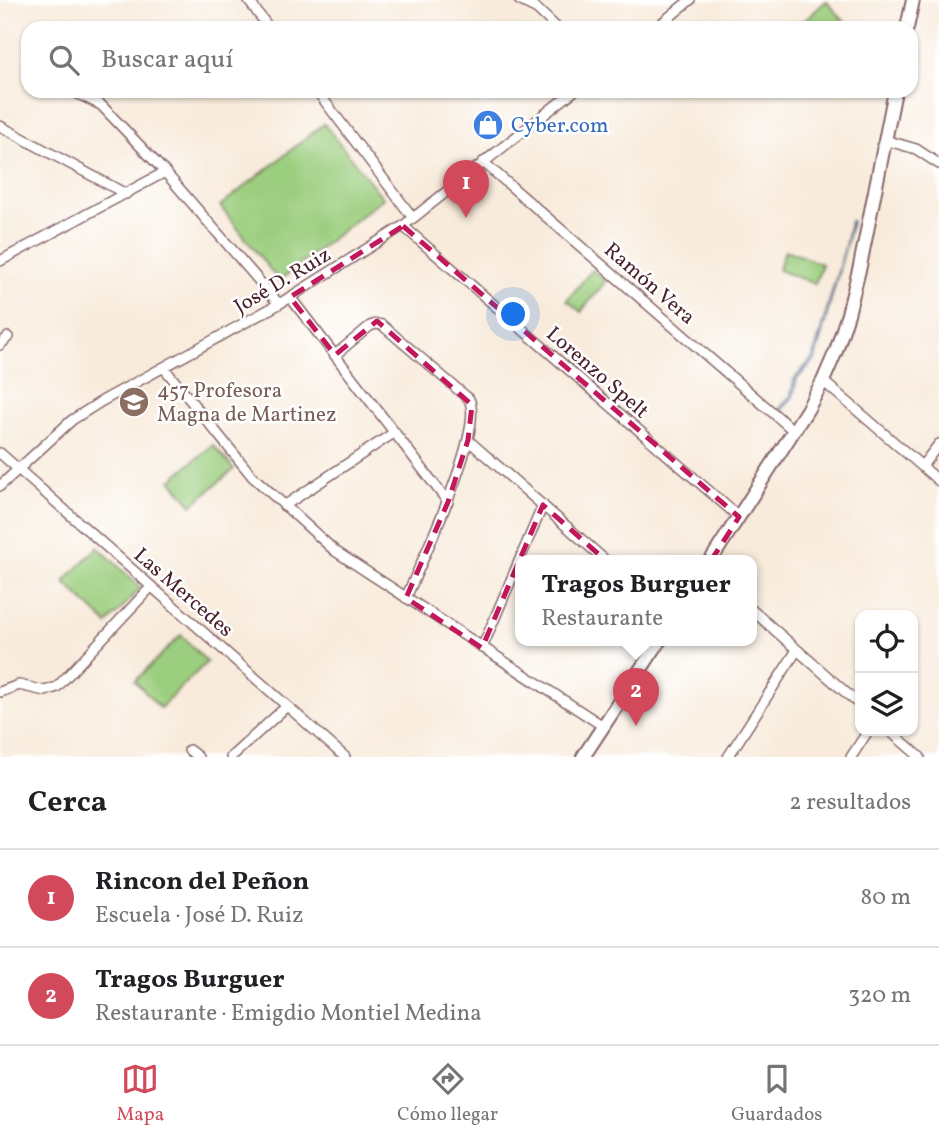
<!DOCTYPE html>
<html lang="es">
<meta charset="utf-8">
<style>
:root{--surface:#fff;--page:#f2f2f2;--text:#202124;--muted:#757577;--line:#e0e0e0;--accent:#d1495b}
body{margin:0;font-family:Vollkorn,serif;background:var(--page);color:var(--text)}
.controls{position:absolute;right:21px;bottom:21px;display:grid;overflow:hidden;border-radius:14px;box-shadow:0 2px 5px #0004}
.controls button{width:63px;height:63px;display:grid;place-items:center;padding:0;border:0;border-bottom:2px solid var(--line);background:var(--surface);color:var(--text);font:35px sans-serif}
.you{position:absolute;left:514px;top:315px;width:24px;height:24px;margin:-18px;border:5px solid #fff;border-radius:50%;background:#1a73e8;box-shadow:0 0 0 10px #1a73e833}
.badge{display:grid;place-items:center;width:46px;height:46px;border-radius:50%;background:var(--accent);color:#fff;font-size:23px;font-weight:700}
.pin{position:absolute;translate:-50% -58px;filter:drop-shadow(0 2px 4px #0008)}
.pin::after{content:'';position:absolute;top:37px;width:24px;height:21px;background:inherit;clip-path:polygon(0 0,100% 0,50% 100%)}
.popup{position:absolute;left:515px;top:555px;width:242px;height:91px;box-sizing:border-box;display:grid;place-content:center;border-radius:14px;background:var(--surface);filter:drop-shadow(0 2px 5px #0005);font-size:23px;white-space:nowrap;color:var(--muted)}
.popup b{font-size:26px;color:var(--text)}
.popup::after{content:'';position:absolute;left:50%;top:100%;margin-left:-14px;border:14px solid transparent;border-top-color:var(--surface)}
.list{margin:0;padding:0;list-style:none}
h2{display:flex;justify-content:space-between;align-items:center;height:91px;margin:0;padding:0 28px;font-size:30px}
h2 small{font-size:23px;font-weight:400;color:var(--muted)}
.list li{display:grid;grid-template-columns:46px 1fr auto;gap:21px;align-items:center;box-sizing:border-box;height:98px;padding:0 28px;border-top:2px solid var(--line)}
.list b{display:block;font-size:26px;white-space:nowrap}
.list p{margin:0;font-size:23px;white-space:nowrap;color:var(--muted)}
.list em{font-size:23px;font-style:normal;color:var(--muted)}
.icon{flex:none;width:38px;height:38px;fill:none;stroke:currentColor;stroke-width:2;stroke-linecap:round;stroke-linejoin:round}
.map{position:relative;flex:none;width:939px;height:757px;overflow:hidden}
.search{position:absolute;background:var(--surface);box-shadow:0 2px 5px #0004;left:21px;right:21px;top:21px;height:77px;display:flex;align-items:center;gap:18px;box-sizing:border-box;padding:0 24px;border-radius:21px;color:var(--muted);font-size:26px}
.sheet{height:287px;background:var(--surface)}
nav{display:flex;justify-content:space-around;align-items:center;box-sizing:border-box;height:98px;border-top:2px solid var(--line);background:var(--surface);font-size:19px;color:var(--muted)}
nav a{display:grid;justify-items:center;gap:4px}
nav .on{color:var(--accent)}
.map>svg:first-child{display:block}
.green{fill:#9bce7e;stroke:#727654;stroke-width:2}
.water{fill:#66b9e2;stroke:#586c86;stroke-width:2}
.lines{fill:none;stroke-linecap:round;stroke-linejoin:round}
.minor-casing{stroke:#876669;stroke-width:12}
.major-casing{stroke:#876669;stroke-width:16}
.minor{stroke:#fff;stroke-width:9}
.major{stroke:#fff;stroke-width:12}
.marked{fill:none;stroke:#c2185b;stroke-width:5;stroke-dasharray:14 9;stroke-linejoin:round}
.labels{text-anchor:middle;stroke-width:5;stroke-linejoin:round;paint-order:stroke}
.shop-label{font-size:21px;fill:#366cbe;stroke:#fff;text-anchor:start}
.street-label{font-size:21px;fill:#4a1f2b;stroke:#fff}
.education-label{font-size:21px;fill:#785e54;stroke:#fff;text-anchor:start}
</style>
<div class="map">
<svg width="939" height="757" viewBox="0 0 939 757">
<rect width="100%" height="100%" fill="#fff"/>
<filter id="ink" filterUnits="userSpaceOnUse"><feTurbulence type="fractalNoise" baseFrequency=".0143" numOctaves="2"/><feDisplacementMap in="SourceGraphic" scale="14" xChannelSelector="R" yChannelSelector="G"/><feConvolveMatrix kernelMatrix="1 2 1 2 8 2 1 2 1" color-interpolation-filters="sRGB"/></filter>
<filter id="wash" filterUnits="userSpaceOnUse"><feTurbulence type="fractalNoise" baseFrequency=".00686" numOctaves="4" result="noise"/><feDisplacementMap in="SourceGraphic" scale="28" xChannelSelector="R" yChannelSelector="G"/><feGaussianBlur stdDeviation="1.57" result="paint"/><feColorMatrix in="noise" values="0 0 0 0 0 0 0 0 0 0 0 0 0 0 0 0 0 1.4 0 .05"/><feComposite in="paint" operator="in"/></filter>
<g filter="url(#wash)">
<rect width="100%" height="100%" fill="#f8ebdb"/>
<!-- green -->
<path class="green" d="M826 1 845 22 839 28H797Z
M324 124 383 198 279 281 220 206Z
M785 250 822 264 815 284 778 270Z
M592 270 606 281 581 312 567 300Z
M213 445 234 469 192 505 171 480Z
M98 547 141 588 107 624 64 582Z
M181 635 207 662 160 708 135 681Z"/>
<!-- water -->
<path class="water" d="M850 221H852L815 360 797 379 793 397 780 412 779 410 791 395 794 379 813 358 845 247Z"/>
</g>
<g filter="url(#ink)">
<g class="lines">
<!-- minor casing -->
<g class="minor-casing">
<path id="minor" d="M248 0 269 28
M519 0 537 9 557 28
M656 28 690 0
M72 91 101 105 165 172 279 304
M317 91 413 218
M0 126 126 194
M885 140 916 149 939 164
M483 162 794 431
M403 226 739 517
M0 261 165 172
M290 297 448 502
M0 345 8 337
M335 355 370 326 376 324 382 325 469 399C485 431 421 562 406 598
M164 368 252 476 335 551 603 726
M823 381 939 481
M468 440 605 560
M0 453 345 757
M922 466 939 444
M0 486 72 420 102 401 279 304 403 226 574 91
M284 506 395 432
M752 610 860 705
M482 648 543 505
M0 692 19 685 45 691 57 687 151 587
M890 731 920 757
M189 750 198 757
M231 757 287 706
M728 757 797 650
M851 757 868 731"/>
</g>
<!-- major casing -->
<g class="major-casing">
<path id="major" d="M907 28 913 0
M711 560 807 410 823 381 836 351 848 314 860 266 895 91
M583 757 660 640"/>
</g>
<!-- minor -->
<use href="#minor" class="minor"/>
<!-- major -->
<use href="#major" class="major"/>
</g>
</g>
<!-- marked area -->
<path class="marked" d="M403 226 739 517 673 620 543 505 482 648 406 598 448 502 468 440 472 405 377 321 335 355 290 297Z"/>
<!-- icons -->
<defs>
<g id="shop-disc" transform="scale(1.575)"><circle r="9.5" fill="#3f7fe0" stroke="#fff"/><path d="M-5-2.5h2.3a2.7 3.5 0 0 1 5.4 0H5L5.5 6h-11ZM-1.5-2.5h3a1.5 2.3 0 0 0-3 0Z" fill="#fff"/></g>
<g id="school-disc" transform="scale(1.575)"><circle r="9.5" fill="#8d6e63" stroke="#fff"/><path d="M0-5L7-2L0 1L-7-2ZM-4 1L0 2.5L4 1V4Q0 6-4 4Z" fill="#fff"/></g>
</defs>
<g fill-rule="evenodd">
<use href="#shop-disc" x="488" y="125"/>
<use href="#school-disc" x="134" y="402"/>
</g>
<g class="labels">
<!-- shop labels -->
<g class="shop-label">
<text x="511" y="132">Cyber.com</text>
</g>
<!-- street labels -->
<g class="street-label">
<text transform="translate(282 280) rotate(-31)" y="7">José D. Ruiz</text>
<text transform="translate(650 283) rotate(41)" y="7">Ramón Vera</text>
<text transform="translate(598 372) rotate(41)" y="7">Lorenzo Spelt</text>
<text transform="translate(184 592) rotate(41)" y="7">Las Mercedes</text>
</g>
<!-- education labels -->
<g class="education-label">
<text x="157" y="397">457 Profesora<tspan x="157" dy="24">Magna de Martinez</tspan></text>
</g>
</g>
</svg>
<div class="controls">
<button><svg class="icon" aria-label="locate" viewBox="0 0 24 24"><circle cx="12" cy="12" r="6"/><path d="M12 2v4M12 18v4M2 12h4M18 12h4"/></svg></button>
<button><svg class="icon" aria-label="layers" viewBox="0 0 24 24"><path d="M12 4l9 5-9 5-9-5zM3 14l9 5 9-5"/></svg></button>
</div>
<div class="you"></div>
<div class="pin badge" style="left:466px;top:218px">1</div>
<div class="pin badge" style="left:636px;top:726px">2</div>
<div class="popup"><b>Tragos Burguer</b>Restaurante</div>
<div class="search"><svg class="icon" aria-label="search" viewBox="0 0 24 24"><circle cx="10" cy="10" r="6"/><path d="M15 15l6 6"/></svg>Buscar aquí</div>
</div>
<section class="sheet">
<h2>Cerca<small>2 resultados</small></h2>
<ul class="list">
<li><span class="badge">1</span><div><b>Rincon del Peñon</b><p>Escuela · José D. Ruiz</p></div><em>80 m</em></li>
<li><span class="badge">2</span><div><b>Tragos Burguer</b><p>Restaurante · Emigdio Montiel Medina</p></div><em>320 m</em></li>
</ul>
</section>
<nav>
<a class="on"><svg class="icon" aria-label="map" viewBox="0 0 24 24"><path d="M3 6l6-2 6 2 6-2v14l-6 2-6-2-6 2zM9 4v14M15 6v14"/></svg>Mapa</a>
<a><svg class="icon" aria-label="directions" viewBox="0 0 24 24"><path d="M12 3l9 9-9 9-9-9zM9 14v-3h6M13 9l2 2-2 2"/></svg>Cómo llegar</a>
<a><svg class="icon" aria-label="saved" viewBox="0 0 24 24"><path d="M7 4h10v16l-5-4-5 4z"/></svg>Guardados</a>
</nav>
